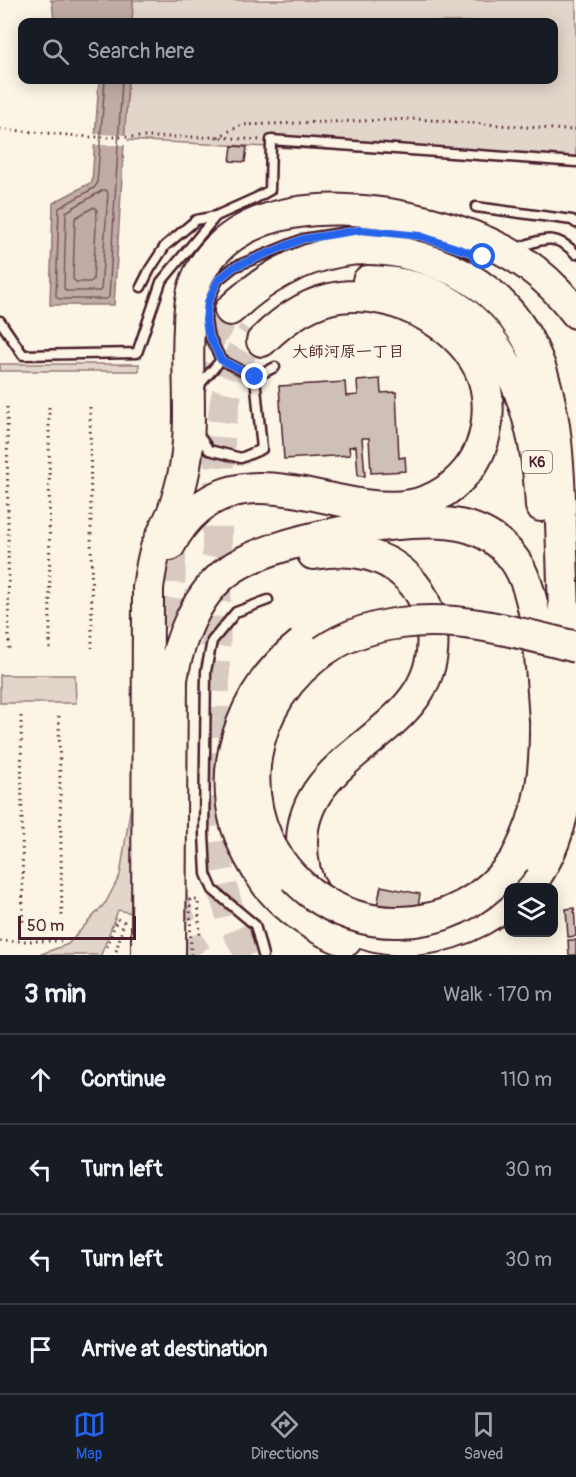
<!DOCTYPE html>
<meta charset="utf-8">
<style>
:root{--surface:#171b24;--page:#20242c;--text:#f1f3f6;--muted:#9ea1a6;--line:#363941;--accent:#2563eb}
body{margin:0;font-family:Pangolin,"Klee One",sans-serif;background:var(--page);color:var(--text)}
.controls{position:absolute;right:18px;bottom:18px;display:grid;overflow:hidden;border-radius:12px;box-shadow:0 3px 15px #0003}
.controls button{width:54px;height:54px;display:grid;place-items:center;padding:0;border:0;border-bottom:2px solid var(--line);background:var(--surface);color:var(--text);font:30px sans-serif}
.scale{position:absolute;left:18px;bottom:15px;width:118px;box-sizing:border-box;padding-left:6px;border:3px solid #4a1f2b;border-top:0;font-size:16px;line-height:21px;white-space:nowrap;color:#4a1f2b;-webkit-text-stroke:4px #fcf5e5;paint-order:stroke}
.stop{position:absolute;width:18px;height:18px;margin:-14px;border:4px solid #2563eb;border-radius:50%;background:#fff}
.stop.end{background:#2563eb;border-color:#fff;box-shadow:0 2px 6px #0008}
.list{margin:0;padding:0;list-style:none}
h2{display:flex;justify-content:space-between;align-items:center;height:78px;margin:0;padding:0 24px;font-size:26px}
h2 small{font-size:20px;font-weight:400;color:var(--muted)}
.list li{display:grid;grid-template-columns:39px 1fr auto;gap:18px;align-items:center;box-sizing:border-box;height:90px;padding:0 24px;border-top:2px solid var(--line)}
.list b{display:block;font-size:22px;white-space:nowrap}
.list em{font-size:20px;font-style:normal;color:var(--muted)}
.icon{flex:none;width:33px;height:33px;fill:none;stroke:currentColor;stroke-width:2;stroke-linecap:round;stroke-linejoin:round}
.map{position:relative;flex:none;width:576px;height:955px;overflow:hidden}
.search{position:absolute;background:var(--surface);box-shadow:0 3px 15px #0003;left:18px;right:18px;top:18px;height:66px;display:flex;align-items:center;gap:15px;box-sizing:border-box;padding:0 21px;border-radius:12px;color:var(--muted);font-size:22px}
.sheet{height:438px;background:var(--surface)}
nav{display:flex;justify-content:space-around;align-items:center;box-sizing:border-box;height:84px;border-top:2px solid var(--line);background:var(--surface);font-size:16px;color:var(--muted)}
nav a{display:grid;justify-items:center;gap:3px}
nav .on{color:var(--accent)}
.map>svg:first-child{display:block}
.green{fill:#e2d5ca;stroke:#967a7a;stroke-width:1.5}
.water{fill:#c0aca5;stroke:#917474;stroke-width:1.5}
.pier{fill:#fcf5e5}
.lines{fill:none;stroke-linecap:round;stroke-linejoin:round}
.shore{stroke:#79575c;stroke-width:1.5}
.building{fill:#cfc0b7;stroke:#4a1f2b;stroke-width:1.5}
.motorway-tunnel{stroke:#d8cac0;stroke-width:30;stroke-dasharray:30 15;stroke-linecap:butt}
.service-casing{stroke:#4a1f2b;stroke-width:13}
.motorway-casing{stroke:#4a1f2b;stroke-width:34}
.path{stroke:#4a1f2b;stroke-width:3;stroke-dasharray:1.5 4.5;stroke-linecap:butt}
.service{stroke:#fcf5e5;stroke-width:8}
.motorway{stroke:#fcf5e5;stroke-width:30}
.motorway-bridge-casing{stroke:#4a1f2b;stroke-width:34;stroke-linecap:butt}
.path-bridge{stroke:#4a1f2b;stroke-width:3;stroke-dasharray:1.5 4.5;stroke-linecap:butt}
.motorway-bridge{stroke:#fcf5e5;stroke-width:30}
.route{stroke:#2563eb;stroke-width:8}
.labels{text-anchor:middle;stroke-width:4.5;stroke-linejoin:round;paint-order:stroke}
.shield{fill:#fcf5e5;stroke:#7f5f63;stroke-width:1.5}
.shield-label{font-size:14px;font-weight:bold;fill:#4a1f2b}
.neighbourhood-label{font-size:16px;font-weight:bold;fill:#4a1f2b;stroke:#fcf5e5}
</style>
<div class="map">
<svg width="576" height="955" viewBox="0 0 576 955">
<rect width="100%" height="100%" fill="#fcf5e5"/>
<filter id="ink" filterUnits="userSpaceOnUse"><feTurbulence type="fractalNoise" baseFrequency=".0167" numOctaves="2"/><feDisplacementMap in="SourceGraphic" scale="12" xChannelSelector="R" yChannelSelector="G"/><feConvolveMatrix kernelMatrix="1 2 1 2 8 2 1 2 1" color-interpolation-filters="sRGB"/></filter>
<g filter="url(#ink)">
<!-- green -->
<path class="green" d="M133 0H576V167L417 154 124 140 128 80H554V22H132Z
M0 364H139V371H0Z
M0 675H75L76 703H0Z
M132 799V913L118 910 101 955H39L68 944 106 902 120 875Z"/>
<!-- water -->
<path class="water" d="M50 0H133L132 22H54L52 1Z
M99 80H128L114 305H50L53 203 92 182Z"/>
<!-- pier -->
<path class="pier" d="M92 134 128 135 127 145H91Z"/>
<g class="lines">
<!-- shore -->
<path class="shore" d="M105 80 97 184 94 188 59 208 56 296 59 299H106L109 297 122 80
M103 190H106L108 193 101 290 99 291H66L64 288 66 212Z
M94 207 97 210 93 280 90 282H76L73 279 75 218Z"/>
</g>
<!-- building -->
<path class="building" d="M232 146 247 147 245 162 230 161Z
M380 379 381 393 396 392 399 458 405 457 406 471 371 473 369 438H362L365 476H358L356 446 349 447 350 455 284 459 279 386 345 382 346 396 358 395 357 381Z
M381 886 420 894 418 906H377Z
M574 908 576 936 568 937 566 909Z
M568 940H576V955H569Z"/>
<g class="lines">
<!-- motorway-tunnel -->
<path class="motorway-tunnel" d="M189 387C197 358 211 334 230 310
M168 673 172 520
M172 895 188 941 197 955
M251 955C224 915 217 868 213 821 214 748 215 674 216 601 217 563 217 525 218 486 220 432 221 378 253 333"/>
<!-- service casing -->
<g class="service-casing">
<path id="service" d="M476 207 572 220 576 223
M523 246C545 237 558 235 576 254
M141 287 150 269 165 246 196 220 216 216
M0 321 23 355 137 353 161 282 216 216 256 198 270 190 271 140 576 162
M255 377 275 367
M200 388 201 383 221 360
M198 434 209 450 241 458 262 449 255 377 221 360 208 333 206 320 208 302 218 280 234 267 303 239 360 230 420 236 483 257
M263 955 255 925 213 890 206 874 204 834 206 671 212 641 236 612 268 600"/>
</g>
<!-- motorway casing -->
<g class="motorway-casing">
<path id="motorway" d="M368 281C495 282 536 398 541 506
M230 310C276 266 339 238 403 253 561 289 557 420 562 551 564 619 567 687 570 756 568 802 558 850 528 888
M170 545C177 531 186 519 198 509 277 443 392 562 467 471 479 457 485 439 487 421 489 402 487 384 479 368 455 321 391 290 340 297 310 301 283 320 262 341
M313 554C348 548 385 552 410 580 424 594 430 613 432 633 442 735 301 747 302 843 302 860 304 876 313 891 328 920 355 934 386 939 428 945 476 929 508 902
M515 860C543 810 546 766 545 710
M268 886C290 912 315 929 346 941
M147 955 148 588C150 574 152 561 156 548 161 535 168 524 173 511 178 497 182 482 185 467 193 420 186 374 189 327 189 309 191 290 199 274 251 175 426 209 505 251 533 266 557 288 576 313
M170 955 172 679C178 642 196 595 227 572 269 539 413 513 464 526 484 531 501 542 513 558 542 595 541 684 546 731"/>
</g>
<!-- path -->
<path class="path" d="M0 129 90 137H218L260 140
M218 137 241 125 417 119 567 130 576 129
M7 407 9 650
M49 407 50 649
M90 407 92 648
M21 716 23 925
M59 716 62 919
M0 941H61
M107 947 117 919 124 922 115 955"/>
<!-- service -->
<use href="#service" class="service"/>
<!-- motorway -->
<use href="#motorway" class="motorway"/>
<!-- motorway-bridge casing -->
<g class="motorway-bridge-casing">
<path id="motorway-bridge" d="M515 860C486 898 448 921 400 922 367 923 338 913 311 893 232 832 238 719 314 658 338 638 370 627 401 623 460 615 520 633 576 647
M268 886C254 867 243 847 236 825 218 757 247 686 301 644"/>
</g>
<!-- path-bridge -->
<path class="path-bridge" d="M191 955 190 900H198L200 938"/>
<!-- motorway-bridge -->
<use href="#motorway-bridge" class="motorway-bridge"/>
</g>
</g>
<g class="lines" filter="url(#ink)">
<!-- route -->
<path class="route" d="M255 377 221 360 208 333 206 320 208 302 218 280 234 267 303 239 360 230 420 236 483 257"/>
</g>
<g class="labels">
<!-- shield labels -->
<rect class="shield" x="522" y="451" width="30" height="22" rx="4.5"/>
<g class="shield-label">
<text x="537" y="467">K6</text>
</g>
<!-- neighbourhood labels -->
<g class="neighbourhood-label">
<text x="348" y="357">大師河原一丁目</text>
</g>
</g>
</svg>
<div class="controls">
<button><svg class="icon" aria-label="layers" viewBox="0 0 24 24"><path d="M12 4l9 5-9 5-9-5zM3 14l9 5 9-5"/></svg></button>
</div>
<div class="scale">50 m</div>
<div class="stop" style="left:483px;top:257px"></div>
<div class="stop end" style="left:255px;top:377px"></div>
<div class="search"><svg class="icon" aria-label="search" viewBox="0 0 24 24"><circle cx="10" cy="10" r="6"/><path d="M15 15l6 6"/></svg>Search here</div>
</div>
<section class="sheet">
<h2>3 min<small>Walk · 170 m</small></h2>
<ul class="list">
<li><svg class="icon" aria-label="ahead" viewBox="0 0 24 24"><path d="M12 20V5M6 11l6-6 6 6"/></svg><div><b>Continue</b></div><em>110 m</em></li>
<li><svg class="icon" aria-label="left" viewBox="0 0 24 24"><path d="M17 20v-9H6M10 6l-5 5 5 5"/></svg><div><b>Turn left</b></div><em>30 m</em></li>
<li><svg class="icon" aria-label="left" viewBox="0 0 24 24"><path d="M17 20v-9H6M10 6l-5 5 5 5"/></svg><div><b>Turn left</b></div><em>30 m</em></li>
<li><svg class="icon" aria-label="arrive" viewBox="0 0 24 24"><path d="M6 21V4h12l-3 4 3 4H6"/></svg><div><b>Arrive at destination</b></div></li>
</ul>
</section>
<nav>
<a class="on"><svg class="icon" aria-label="map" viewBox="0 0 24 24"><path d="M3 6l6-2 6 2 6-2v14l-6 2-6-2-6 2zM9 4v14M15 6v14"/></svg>Map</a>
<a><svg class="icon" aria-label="directions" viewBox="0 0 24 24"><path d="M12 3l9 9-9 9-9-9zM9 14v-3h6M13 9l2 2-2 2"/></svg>Directions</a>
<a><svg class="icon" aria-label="saved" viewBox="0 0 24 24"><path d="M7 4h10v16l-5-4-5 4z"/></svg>Saved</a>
</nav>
